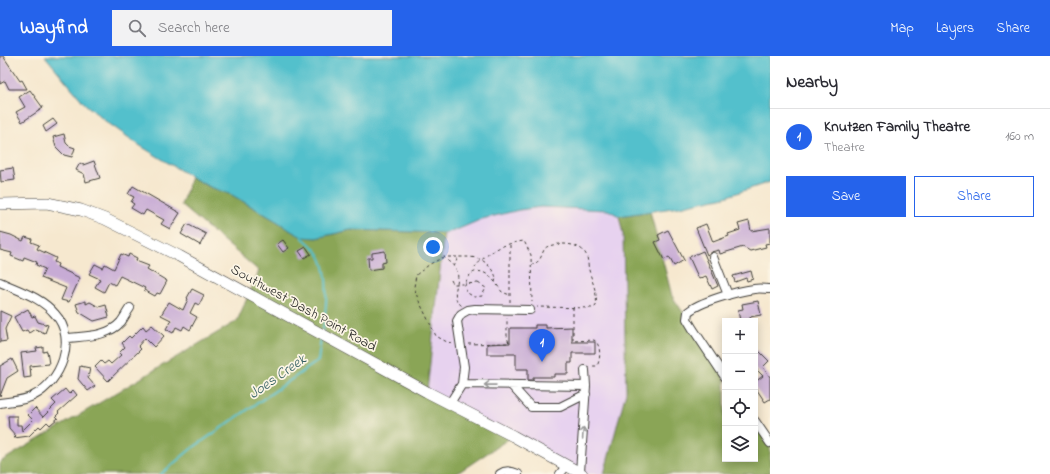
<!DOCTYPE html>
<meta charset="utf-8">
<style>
:root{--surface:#fff;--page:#f2f2f3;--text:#2b2b33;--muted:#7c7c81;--line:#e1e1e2;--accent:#2563eb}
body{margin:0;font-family:"Indie Flower",sans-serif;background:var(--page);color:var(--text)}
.controls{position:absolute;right:12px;bottom:12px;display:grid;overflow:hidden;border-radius:0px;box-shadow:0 2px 10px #0003}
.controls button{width:36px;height:36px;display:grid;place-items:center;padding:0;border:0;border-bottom:1px solid var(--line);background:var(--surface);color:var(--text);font:20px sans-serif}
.you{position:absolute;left:433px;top:191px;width:14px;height:14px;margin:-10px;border:3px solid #fff;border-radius:50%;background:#1a73e8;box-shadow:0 0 0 6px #1a73e833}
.badge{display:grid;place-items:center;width:26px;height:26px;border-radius:50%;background:var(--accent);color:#fff;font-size:13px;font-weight:700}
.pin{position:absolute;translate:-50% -33px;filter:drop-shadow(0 1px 2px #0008)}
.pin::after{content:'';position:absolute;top:21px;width:14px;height:12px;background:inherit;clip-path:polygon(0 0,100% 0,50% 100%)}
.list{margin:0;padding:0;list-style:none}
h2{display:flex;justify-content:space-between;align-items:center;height:52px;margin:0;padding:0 16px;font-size:17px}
h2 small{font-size:13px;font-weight:400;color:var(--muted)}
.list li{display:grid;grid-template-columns:26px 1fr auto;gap:12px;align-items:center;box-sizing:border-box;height:56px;padding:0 16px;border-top:1px solid var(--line)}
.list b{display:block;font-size:15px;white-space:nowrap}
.list p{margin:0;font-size:13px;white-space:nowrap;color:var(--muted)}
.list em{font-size:13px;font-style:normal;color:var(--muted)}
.actions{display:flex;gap:8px;padding:12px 16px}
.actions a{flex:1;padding:9px 0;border:1px solid var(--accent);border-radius:0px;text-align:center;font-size:14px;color:var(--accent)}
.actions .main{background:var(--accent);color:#fff}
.icon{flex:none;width:22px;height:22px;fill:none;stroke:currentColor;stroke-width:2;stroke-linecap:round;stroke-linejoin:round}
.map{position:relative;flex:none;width:770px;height:418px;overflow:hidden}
header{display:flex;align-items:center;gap:24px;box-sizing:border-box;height:56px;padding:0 20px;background:var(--accent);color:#fff}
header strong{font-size:19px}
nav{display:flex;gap:22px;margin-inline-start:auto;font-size:14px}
.search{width:280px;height:36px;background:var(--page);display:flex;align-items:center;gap:10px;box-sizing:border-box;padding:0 14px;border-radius:0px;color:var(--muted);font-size:15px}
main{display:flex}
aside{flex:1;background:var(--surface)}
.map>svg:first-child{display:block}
.built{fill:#e7d2ef}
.forest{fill:#8aa557;stroke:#53603a}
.water{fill:#53c0cc;stroke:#386e74}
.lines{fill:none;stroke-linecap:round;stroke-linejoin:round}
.stream{stroke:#53c0cc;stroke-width:2}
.building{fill:#c7abd5}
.minor-casing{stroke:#3d3b37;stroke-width:10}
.major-casing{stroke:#3d3b37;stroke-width:12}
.path{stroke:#3d3b37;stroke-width:1;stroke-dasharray:3 3;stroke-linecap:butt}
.minor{stroke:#fff;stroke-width:8}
.major{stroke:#fff;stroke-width:11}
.oneway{stroke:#999}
.labels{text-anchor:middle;stroke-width:3.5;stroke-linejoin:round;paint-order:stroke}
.street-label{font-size:14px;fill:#1c1c1c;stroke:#fcf5e5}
.water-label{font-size:15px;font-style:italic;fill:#325e62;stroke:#fcf5e5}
</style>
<header>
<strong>Wayfind</strong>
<div class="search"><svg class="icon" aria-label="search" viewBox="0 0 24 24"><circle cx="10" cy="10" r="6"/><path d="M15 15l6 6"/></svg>Search here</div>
<nav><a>Map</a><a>Layers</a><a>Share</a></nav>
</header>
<main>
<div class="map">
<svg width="770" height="418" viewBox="0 0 770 418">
<rect width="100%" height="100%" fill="#fcf5e5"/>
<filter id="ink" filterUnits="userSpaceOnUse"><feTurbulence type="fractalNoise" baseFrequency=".025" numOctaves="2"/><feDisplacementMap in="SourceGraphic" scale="8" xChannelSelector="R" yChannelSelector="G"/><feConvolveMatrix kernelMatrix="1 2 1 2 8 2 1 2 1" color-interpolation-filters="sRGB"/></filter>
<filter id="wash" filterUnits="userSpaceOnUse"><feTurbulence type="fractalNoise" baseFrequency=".012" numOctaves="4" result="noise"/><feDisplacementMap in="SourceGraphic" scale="16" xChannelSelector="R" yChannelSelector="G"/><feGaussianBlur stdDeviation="0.9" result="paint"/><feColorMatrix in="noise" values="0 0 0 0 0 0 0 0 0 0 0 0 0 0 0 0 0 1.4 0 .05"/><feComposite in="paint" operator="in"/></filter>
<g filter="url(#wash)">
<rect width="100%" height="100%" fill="#f6e8cf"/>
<!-- built -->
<path class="built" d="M541 151 608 154 619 160 623 178 626 336 604 418H582L427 336 433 176 444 177 454 175 482 163 493 159Z"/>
<!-- forest -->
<path class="forest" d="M191 121 210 131 232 139 278 166 291 175 316 182 351 174 444 177 427 335 513 380 456 418H0V406L237 265 259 215 181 149Z
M650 155 672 240 725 318V403H755V363L770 385V418H604L626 336 623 178 619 160Z"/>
<!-- water -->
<path class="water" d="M45 0H770V126L725 141 679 151 619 160 608 154 541 151 519 154 482 163 454 175 444 177 351 174 316 182 302 181 291 175 278 166 232 139 210 131 191 121 139 89 104 64 85 48Z"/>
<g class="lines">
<!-- stream -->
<path class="stream" d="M302 181C307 186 314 191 318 197 331 215 326 253 323 274
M161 418 191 393 318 305 321 282"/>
</g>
<g id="blocks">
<!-- building -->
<path class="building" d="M0 0H3L20 25 22 24 27 33H9L5 25 0 28Z
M30 34 43 52 22 66 16 56 25 51 19 41Z
M53 63 57 68 46 76 43 70Z
M64 78 66 87 69 90 75 92 72 101 64 99 56 91 53 81Z
M94 105 100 122 86 126 84 118 76 114 80 107 83 109Z
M13 112 15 124 1 126 0 114Z
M133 130 180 157 170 173 161 168 164 164 146 154 143 159 131 152 134 148 131 146 134 141 128 138Z
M749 165 751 175 770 172V187L765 188 766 191 750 195 743 191 720 198 719 194 711 196 707 199 696 172 706 168 713 186 729 180 728 178 740 174 738 168Z
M187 168 206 178 200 189 181 178Z
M668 174 684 204 674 210 669 201 664 204 655 186 660 184 658 179Z
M0 176 11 179 23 185 25 181 32 183 31 186 39 189 37 193 56 202 54 206 58 208 57 211 80 222 69 246 61 244 66 232 41 222 45 213 36 209 37 206 24 201 23 205 11 200 12 197 0 194Z
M283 184 289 192 283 196 277 188Z
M306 191 311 198 304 202 299 195Z
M385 195 386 206 382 207V212L369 214 368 202H372V197Z
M703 195 718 230 712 233 706 220 699 223 689 201Z
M121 198 128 201 129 198 137 202 136 205 149 210 147 213 167 225 160 238 157 237 155 240 144 234 145 232 120 220 115 229 109 226 104 236 95 231 100 223 89 218 95 208 103 212 105 208 114 213Z
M751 215 753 223 747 225 746 222 735 226 733 220Z
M192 233 204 239 199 249 195 247 190 257 197 261 190 274 184 270 182 274 176 271 173 277 166 273 171 264 161 259 169 246 183 254 188 243 187 242Z
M86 245V248L90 246 99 251 106 249 109 261 94 265 79 256 76 248Z
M758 245 761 259 750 261 751 265H740L738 254 743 253 742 248Z
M28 253 32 261 35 260 38 266 48 269 45 277 35 273 29 277 27 274 22 276 14 261Z
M0 255 11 260 5 273 7 285 0 286Z
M152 269 164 280 154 291 145 282 138 290 141 293 108 325 95 311 101 305 104 308 108 305 111 308 121 299 119 297 125 291 122 287 129 280 131 282 143 270 146 274Z
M535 269H546V272L572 271V286H595V297H572V307H568V318H554V321H533V324H528V313H516V298H487V288L510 287V272H535Z
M43 291V296L47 295 49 308 30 310 31 321 24 322 21 297 37 295 36 292Z
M758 294 769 305 763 311 770 321V343L765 346 755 331V326L763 320 755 312V296Z
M12 303 18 315 7 322 0 340V310Z
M80 310 90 312 88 322 95 330 88 335 78 323Z
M65 333 69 338 73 334 77 339 58 356 59 357 56 360 58 362 50 369 47 366 41 372 39 370 29 380 14 382 16 380 9 372 8 360H17V369H21L22 375 33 364 28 359 35 352 43 361 56 348 52 344Z"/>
</g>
</g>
<g filter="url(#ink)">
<use href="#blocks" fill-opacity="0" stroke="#3d3b37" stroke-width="1"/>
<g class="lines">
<!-- minor casing -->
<g class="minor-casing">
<path id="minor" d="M713 201 728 239
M0 226C19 235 41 241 55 258 78 283 61 326 33 340 23 345 11 345 0 347
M67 282C85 280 108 281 121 266 124 262 127 256 130 252
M585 314 586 330
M725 321 693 273 687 263 688 256C699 246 738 235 754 233 759 232 765 233 770 233
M462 328 464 311 457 265 461 258 468 254 475 253 530 254
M511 329 531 351H560L586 338
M450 347 462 328 586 330 580 416
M755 365 770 387
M500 418C506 414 511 415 518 418
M560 418 567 409"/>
</g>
<!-- major casing -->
<g class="major-casing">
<path id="major" d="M0 148 47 147 81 154 105 163 179 200 427 336 513 380 582 418"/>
</g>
<!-- path -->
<path class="path" d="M444 201 430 208 416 219 414 231 418 243 436 280 447 286 452 287
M457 201H444C447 205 453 208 456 213 463 227 447 238 462 250
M531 210C534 208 537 207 539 204 543 200 542 192 549 190 561 186 583 187 587 201 588 205 588 210 589 214 592 226 598 237 596 250L593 252 537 251
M454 211 458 201C474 201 482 200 492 214 495 218 497 221 495 226L502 236 510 239
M474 212C489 195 501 188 524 185L531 199 532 246
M451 224 453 228H465C471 210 485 213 495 226
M478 227 486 232 482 240 474 241 466 236 465 228Z
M510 246V187
M573 251V285L594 284C601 288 601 303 597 310H592
M468 288 509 287 507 281V262"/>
<!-- minor -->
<use href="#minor" class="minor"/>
<!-- major -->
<use href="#major" class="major"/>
</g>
<!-- one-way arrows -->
<defs><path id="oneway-shaft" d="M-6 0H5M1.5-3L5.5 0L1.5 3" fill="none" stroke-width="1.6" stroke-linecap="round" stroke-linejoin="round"/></defs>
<g class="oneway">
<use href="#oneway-shaft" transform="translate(490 329) rotate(-179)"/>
<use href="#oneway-shaft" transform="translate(583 377) rotate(-86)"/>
</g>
</g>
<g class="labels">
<!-- street labels -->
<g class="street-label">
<text transform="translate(304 251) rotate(29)" y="5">Southwest Dash Point Road</text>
</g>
<!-- water labels -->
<g class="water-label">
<text transform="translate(277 320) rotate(-35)" y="5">Joes Creek</text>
</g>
</g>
</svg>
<div class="controls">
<button>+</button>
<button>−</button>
<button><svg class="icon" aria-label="locate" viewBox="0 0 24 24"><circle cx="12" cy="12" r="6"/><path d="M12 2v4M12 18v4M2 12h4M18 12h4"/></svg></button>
<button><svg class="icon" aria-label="layers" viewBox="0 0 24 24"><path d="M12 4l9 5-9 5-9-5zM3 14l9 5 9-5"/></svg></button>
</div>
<div class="you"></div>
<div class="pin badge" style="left:542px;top:306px">1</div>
</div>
<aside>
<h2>Nearby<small></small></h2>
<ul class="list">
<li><span class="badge">1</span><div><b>Knutzen Family Theatre</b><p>Theatre</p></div><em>160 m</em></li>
</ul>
<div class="actions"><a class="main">Save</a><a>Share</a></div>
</aside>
</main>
